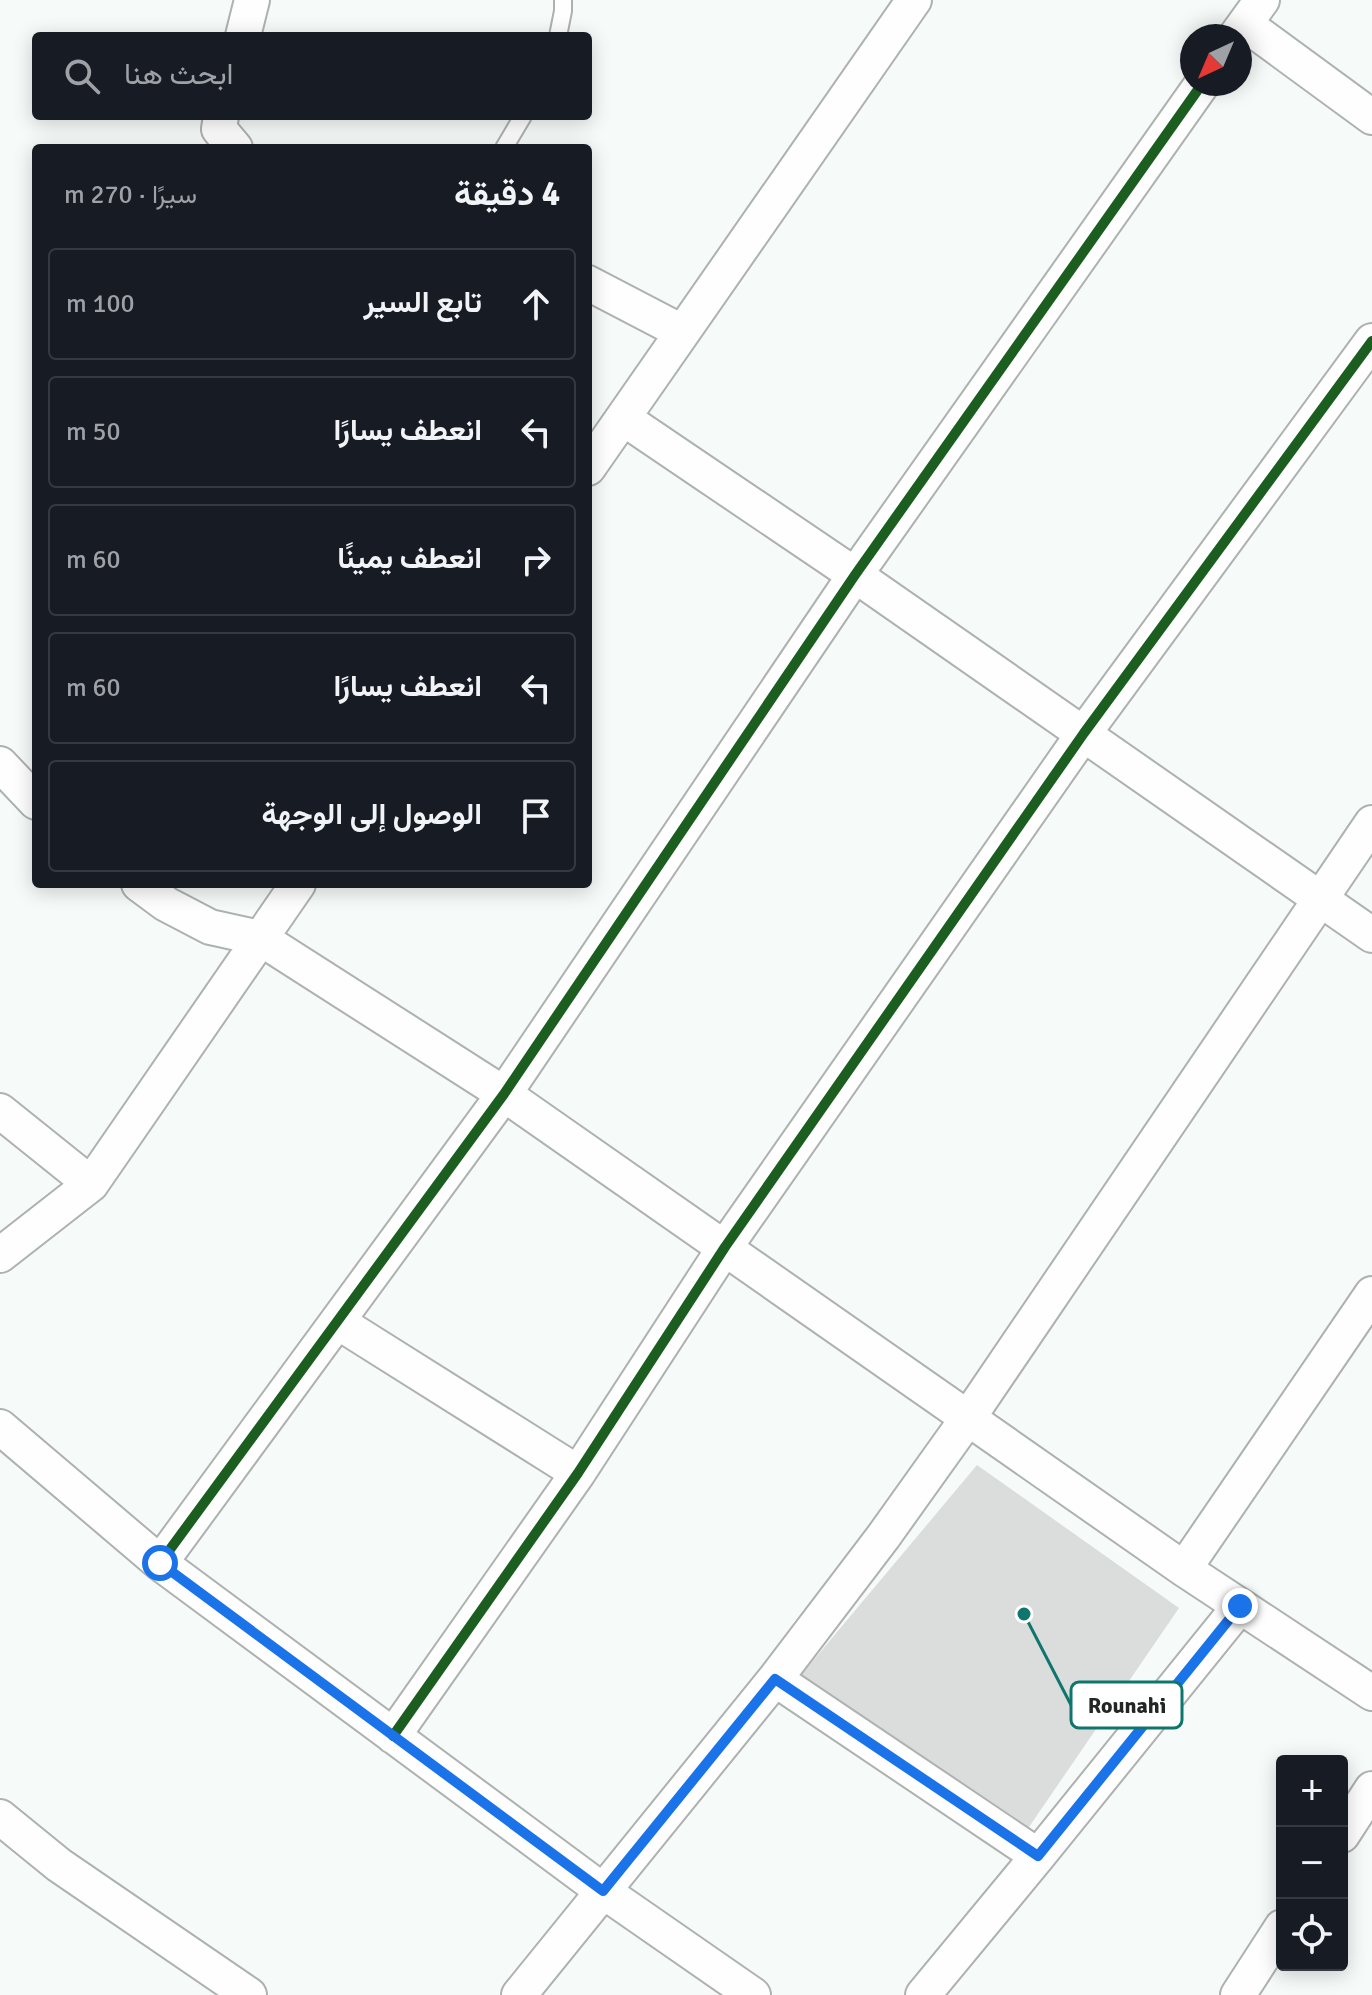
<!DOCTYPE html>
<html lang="ar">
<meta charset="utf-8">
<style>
:root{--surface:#171b24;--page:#242831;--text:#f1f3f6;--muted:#9ea1a6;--line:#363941}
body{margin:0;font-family:Signika,Vazirmatn,sans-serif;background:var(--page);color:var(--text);direction:rtl}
.controls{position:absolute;right:24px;bottom:24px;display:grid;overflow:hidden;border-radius:8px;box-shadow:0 4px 20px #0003}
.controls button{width:72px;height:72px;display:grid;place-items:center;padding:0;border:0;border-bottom:2px solid var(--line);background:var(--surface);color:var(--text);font:40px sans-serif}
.compass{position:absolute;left:1180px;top:24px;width:72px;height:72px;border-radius:50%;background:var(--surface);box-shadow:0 4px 20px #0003;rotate:224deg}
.stop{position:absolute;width:24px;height:24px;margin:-18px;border:6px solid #1a73e8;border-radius:50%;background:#fff}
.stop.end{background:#1a73e8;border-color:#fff;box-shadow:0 2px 8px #0008}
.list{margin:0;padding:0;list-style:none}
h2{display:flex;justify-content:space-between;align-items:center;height:104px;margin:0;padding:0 32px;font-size:34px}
h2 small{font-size:26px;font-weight:400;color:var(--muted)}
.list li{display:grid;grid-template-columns:52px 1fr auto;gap:24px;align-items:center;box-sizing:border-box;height:112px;margin:0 16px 16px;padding:0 16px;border:2px solid var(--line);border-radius:8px}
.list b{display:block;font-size:30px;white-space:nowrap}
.list em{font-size:26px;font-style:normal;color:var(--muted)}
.icon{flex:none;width:44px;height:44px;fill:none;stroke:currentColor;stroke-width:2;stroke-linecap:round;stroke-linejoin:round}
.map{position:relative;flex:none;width:1372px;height:1995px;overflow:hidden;direction:ltr}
.search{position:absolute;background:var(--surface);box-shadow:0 4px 20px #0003;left:32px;top:32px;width:560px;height:88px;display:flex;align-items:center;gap:20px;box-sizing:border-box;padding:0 28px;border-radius:8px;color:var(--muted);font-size:30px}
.panel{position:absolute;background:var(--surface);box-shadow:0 4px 20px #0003;left:32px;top:144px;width:560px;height:744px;border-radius:8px;direction:rtl}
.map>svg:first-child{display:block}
.building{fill:#dadddb}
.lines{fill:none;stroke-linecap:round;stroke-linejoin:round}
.service-casing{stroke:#adb1af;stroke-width:20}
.minor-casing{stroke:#adb1af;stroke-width:38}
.service{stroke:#fefefe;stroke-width:16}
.minor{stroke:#fefefe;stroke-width:34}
.cycleway-casing{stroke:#fff;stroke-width:15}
.cycleway{stroke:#1b5e20;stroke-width:10}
.route{stroke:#1a73e8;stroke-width:10}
.leader{fill:none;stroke:#0f766e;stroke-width:3}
.callout-dot{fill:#0f766e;stroke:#fff;stroke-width:3}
.callout{fill:#fff;stroke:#0f766e;stroke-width:3}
.callout-label{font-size:22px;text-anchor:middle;font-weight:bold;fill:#232625}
</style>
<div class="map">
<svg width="1372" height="1995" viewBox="0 0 1372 1995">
<rect width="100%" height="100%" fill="#f6fbf9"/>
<!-- building -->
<path class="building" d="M977 1465 1179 1608 1029 1827 801 1675Z"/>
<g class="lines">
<!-- service casing -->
<g class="service-casing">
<path id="service" d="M558 36 563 11V0
M504 148 523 116"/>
</g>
<!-- minor casing -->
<g class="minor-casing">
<path id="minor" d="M1245 24 1372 117
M243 36 252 0
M1236 36 1262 0
M221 116 219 129 235 148
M588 283 682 332
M623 418 855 575 1372 935
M588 468 914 0
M0 764 36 802
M139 884 166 904 210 927 260 938 504 1094 1184 1569 1372 1693
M0 1111 91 1184
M0 1255 91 1184 298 884
M338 1322 578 1473
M0 1427 160 1563 603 1891 753 1995
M160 1563 504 1094 855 575 1202 84
M1184 1569 1372 1294
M775 1679 1038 1856
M393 1736 578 1473 725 1247 1084 733 1372 341
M0 1817 59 1865 249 1995
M1342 1835 1372 1789
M519 1995 775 1679 883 1537 968 1418 1372 823
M923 1995 1038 1856 1240 1606
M1238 1995 1282 1927"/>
</g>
<!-- service -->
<use href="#service" class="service"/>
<!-- minor -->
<use href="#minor" class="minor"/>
<!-- cycleway casing -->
<g class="cycleway-casing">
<path id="cycleway" d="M160 1563 504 1094 855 575 1202 84
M393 1736 578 1473 725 1247 1084 733 1372 341"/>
</g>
<!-- cycleway -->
<use href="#cycleway" class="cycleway"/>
</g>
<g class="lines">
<!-- route -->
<path class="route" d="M160 1563 603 1891 775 1679 1038 1856 1240 1606"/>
</g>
<!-- callouts -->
<path class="leader" d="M1024 1614L1071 1705"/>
<circle class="callout-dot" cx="1024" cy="1614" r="8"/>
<rect class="callout" x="1071" y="1682" width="111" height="46" rx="8"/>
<g class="callout-label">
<text x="1127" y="1713">Rounahi</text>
</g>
</svg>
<div class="controls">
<button>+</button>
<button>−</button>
<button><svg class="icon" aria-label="locate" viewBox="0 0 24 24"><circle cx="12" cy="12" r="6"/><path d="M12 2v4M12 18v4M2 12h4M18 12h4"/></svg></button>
</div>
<svg class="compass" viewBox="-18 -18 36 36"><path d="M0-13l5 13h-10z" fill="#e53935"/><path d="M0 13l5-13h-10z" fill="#9ea1a6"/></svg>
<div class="stop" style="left:160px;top:1563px"></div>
<div class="stop end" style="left:1240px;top:1606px"></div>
<div class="search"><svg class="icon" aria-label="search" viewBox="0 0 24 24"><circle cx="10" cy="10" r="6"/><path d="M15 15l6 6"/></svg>ابحث هنا</div>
<section class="panel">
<h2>4 دقيقة<small>سيرًا · 270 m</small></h2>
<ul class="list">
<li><svg class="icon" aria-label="ahead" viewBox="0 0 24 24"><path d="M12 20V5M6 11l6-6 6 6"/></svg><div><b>تابع السير</b></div><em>100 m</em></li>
<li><svg class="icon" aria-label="left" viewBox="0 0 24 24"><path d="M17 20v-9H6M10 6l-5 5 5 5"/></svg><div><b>انعطف يسارًا</b></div><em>50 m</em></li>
<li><svg class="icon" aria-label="right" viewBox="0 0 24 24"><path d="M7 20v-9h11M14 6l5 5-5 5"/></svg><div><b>انعطف يمينًا</b></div><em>60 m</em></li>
<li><svg class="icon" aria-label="left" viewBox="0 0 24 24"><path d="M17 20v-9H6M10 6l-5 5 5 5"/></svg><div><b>انعطف يسارًا</b></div><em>60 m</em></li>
<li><svg class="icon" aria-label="arrive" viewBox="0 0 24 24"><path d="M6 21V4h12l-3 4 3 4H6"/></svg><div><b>الوصول إلى الوجهة</b></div></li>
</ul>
</section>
</div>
